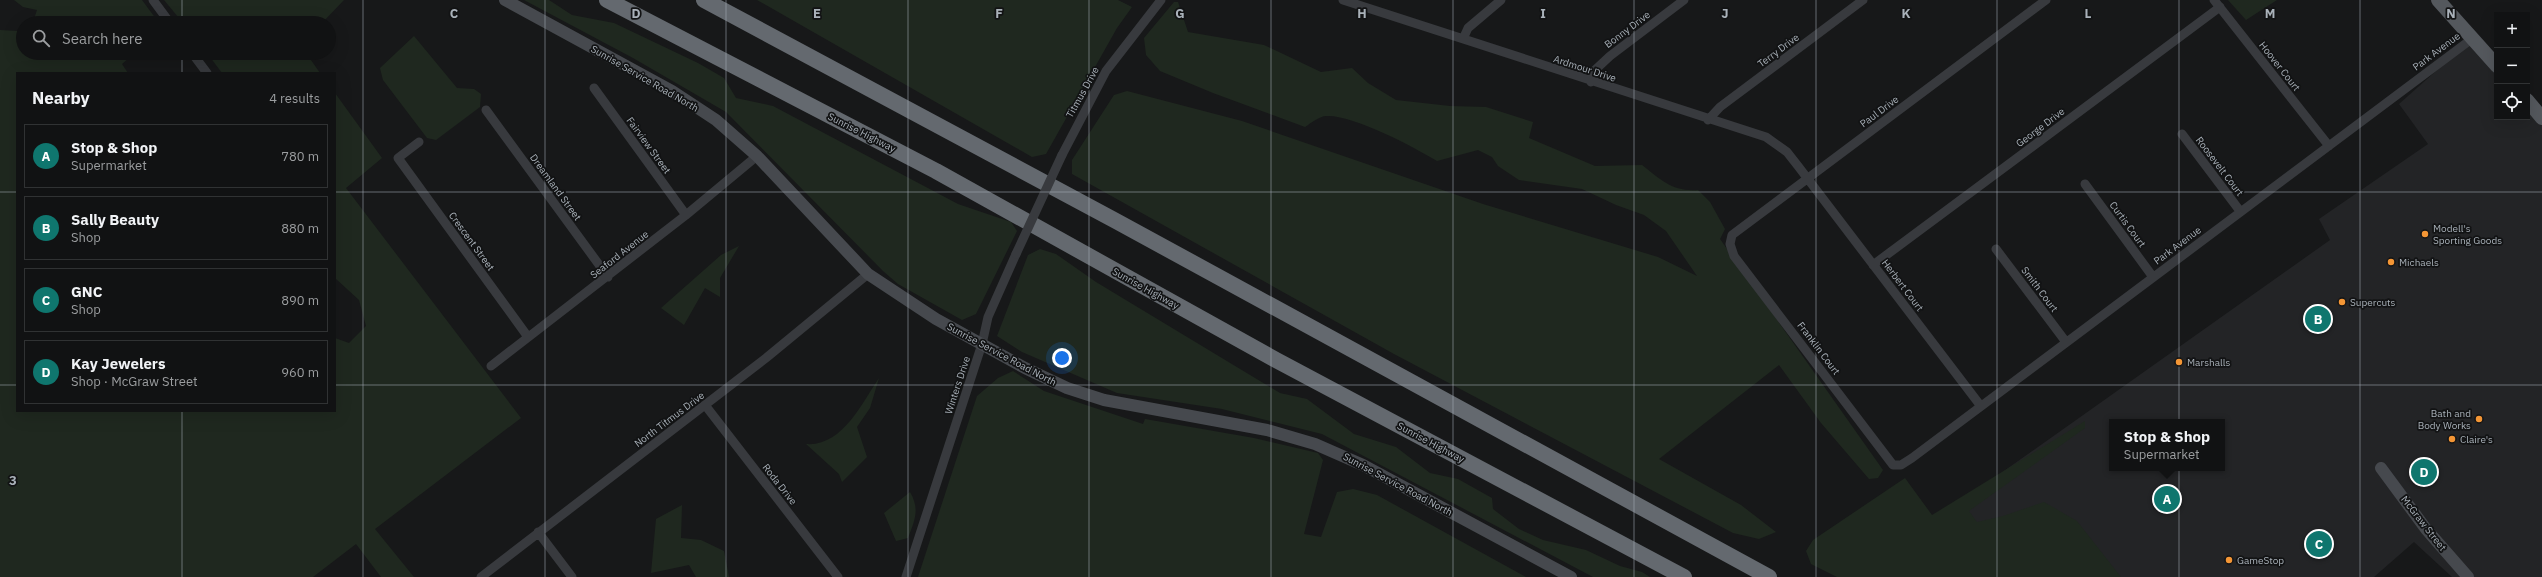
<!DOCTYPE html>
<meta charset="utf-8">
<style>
:root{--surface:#111213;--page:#1a1b1c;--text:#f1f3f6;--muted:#9c9ea0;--line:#303233;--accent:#0f766e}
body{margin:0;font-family:"IBM Plex Sans",sans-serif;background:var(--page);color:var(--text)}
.controls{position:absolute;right:12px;top:12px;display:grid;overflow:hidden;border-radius:0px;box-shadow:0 4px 16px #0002}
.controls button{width:36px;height:36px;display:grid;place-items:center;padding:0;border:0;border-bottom:1px solid var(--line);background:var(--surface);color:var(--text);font:20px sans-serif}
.you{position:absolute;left:1062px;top:358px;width:14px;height:14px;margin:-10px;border:3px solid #fff;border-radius:50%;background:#1a73e8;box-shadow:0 0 0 6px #1a73e833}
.badge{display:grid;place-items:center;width:26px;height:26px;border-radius:50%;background:var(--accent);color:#fff;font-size:13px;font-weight:700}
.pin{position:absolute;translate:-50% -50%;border:2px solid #fff;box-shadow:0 1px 4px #0006}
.popup{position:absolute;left:2109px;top:419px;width:116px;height:52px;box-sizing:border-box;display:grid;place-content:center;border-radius:0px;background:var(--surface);filter:drop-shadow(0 1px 3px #0005);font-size:13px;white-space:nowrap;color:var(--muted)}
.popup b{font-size:15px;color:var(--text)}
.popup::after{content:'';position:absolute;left:50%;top:100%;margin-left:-8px;border:8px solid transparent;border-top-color:var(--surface)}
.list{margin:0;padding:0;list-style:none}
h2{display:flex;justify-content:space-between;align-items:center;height:52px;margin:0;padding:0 16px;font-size:17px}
h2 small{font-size:13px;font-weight:400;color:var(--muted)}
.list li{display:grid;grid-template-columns:26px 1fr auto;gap:12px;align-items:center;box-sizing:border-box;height:64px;margin:0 8px 8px;padding:0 8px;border:1px solid var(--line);border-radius:0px}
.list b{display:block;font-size:15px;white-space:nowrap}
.list p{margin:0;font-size:13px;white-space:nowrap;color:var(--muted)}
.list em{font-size:13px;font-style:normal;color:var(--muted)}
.icon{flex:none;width:22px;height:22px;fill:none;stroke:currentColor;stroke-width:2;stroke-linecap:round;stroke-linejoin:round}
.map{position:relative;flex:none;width:2542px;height:577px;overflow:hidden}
.search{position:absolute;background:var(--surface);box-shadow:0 4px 16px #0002;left:16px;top:16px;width:320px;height:44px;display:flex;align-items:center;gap:10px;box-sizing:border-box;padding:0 14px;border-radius:22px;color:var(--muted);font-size:15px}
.panel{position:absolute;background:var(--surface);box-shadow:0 4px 16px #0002;left:16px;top:72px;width:320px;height:340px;border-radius:0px}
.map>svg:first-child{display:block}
.built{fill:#232426;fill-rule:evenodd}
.green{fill:#1f281f}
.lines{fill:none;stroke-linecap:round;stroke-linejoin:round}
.street{stroke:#383a3e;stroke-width:9}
.secondary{stroke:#46494e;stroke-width:12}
.primary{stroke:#54585d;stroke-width:14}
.highway{stroke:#64696f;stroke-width:16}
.street-bridge{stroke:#383a3e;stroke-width:9}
.grid{fill:none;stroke:#a9b1b9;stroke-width:1;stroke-opacity:0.55}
.poi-dot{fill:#f49635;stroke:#121314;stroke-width:1.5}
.labels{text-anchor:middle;stroke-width:3.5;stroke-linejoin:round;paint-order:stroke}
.street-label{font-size:10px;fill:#a9b1b9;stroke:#121314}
.poi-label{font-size:10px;fill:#a9b1b9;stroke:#121314;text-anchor:start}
.grid-label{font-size:13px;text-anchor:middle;font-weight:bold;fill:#a9b1b9;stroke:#121314;stroke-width:3.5;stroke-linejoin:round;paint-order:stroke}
</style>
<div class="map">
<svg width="2542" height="577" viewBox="0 0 2542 577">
<rect width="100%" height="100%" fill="#171819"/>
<!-- built -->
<path class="built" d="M2473 38 2497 66V117H2527V100L2542 118V577H2452L2414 542 2374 577H1959L1925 527 2330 240 2319 219 2428 144 2399 104ZM2112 422H2222V468H2112Z"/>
<!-- green -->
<path class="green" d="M14 0H142L159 23H29L34 19 37 10 23 7Z
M164 0H344L322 23H183Z
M524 0H549L572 15 614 23 698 63 724 78 736 98 773 106 958 204 1011 222 1017 231 976 314 962 320 898 284 883 271 726 112 633 58Z
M757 0H1118L1132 7 1117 28 1046 154 1032 157Z
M2228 0H2277L2246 20Z
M1174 2H1178L1188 32 1264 45 1321 72 1352 68 1368 83 1396 100 1450 106 1486 107 1533 122 1529 138 1595 166 1642 165C1661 180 1673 192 1698 190L1710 202 1725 229 1720 239 1883 470 1878 478 1869 479 1821 423 1779 365 1659 459 1741 505 1776 532 1759 539 1733 533 1394 354 1072 174V160L1114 95 1127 91 1242 121 1483 204 1658 257 1697 276 1666 231 1644 215 1616 205 1582 189 1519 180 1498 166 1492 157 1478 150 1437 161C1414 147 1352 114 1326 116 1320 116 1311 123 1305 127L1213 93 1160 71 1146 55 1144 38Z
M23 27V53H135L122 64 128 73H17V411H335V338L349 343 366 326 359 300 335 278V93L382 158 346 188 521 418 375 529 414 577H381L356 544 313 577H0V30L18 31Z
M414 36 457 88 474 89 481 94 480 107 436 140 427 138 383 80 380 68Z
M207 53H306L320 73H222Z
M739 246 720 278V297L705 288 684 325 661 308 721 255Z
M1040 249 1056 254 1096 282 1280 393 1307 399 1354 434 1396 447 1430 473 1458 479 1492 498 1493 509 1519 529 1543 540 1586 550 1620 566 1642 572 1650 577H1593L1322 434 1222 409 1117 393 1022 352 997 336 1028 255Z
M1013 371 1044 391 1143 424 1145 419 1254 438 1318 453 1323 460 1304 534 1321 537 1337 492 1353 489 1377 495 1526 577H918L977 396 998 378Z
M879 378 870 408 857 427 867 457 842 482 839 474 806 444C842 447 862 403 879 378Z
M2085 421V428L1969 511 1977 522 2003 516 2044 502 2077 521 2121 577H1837L1811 564 1806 551 1813 540 1905 478 1932 515Z
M910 492C920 509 915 520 908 538L896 541 884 513Z
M682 505 681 538 701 540 724 551 729 577H696L689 565 651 573 656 519Z"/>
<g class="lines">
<!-- street -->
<path class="street" d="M153 0 170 23
M1343 0 1766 137 1787 152 1798 166 1980 405
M2046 0 1732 235 1730 244 1734 256 1893 465H1901L1912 458 2473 38
M2214 0 2329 146
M1463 39 1468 28 1501 0
M192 53 207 73
M1591 82 1595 70 1610 56 1684 0
M594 88 686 215
M486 110 608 277
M1708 120 1720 107 1863 0
M2182 134 2240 211
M419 142 398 158 528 337
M1062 155 1106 71 1161 0
M2085 184 2153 277
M1996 249 2066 342
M1873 265 2220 7
M491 366 686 215 757 156
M705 405 838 577
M538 532 572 577
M481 577 766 358 868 274
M906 577 982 344 988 317 1016 254"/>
<!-- secondary -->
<path class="secondary" d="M505 0 672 91 716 120 757 156 868 274 936 319 1025 368 1067 388 1104 400 1267 430 1315 444 1363 465 1571 577
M2381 468 2426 529 2468 577"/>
<!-- primary -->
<path class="primary" d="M2438 0 2497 66
M2527 100 2542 118"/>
<!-- highway -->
<path class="highway" d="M607 0 936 171 1276 360 1684 577
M704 0 1116 221 1769 577"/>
<!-- street-bridge -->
<path class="street-bridge" d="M1016 254 1062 155"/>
</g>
<!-- grid -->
<path class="grid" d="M182 0V23M363 0V577M545 0V577M726 0V577M908 0V577M1089 0V577M1271 0V577M1453 0V577M1634 0V577M1816 0V577M1997 0V577M2179 0V577M2360 0V577M182 53V73M0 192H17M335 192H2542M0 385H17M335 385H2542M182 411V577"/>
<!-- markers -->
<g class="poi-dot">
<circle cx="2425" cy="234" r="4"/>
<circle cx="2391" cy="262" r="4"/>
<circle cx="2342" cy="302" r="4"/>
<circle cx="2179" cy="362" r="4"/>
<circle cx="2479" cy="419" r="4"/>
<circle cx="2452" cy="439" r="4"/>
<circle cx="2229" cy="560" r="4"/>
</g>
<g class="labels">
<!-- street labels -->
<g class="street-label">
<text transform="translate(1627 29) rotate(-37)" y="4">Bonny Drive</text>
<text transform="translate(1778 50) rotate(-37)" y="4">Terry Drive</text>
<text transform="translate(2436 51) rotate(-37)" y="4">Park Avenue</text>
<text transform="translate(2280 66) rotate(52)" y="4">Hoover Court</text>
<text transform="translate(1585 68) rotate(18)" y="4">Ardmour Drive</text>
<text transform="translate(645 78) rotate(30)" y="4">Sunrise Service Road North</text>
<text transform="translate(1082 92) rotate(-61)" y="4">Titmus Drive</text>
<text transform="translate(1879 111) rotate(-37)" y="4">Paul Drive</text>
<text transform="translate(2040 127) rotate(-37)" y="4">George Drive</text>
<text transform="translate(862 132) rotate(27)" y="4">Sunrise Highway</text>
<text transform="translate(649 145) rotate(54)" y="4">Fairview Street</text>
<text transform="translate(2220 166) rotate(53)" y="4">Roosevelt Court</text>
<text transform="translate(556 187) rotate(54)" y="4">Dreamland Street</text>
<text transform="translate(2128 224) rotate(54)" y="4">Curtis Court</text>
<text transform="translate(472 241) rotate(54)" y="4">Crescent Street</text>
<text transform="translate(2177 245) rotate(-37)" y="4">Park Avenue</text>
<text transform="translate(619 254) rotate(-38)" y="4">Seaford Avenue</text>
<text transform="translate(1903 285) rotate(53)" y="4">Herbert Court</text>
<text transform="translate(1146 288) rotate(29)" y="4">Sunrise Highway</text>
<text transform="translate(2040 289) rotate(53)" y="4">Smith Court</text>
<text transform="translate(1819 348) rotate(53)" y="4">Franklin Court</text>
<text transform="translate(1002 354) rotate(28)" y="4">Sunrise Service Road North</text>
<text transform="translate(957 385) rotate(-72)" y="4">Winters Drive</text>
<text transform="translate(669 419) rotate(-37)" y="4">North Titmus Drive</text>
<text transform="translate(1431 442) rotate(28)" y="4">Sunrise Highway</text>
<text transform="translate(780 484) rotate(52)" y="4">Roda Drive</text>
<text transform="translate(1398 484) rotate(28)" y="4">Sunrise Service Road North</text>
<text transform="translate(2424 523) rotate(52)" y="4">McGraw Street</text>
</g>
<!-- poi labels -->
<g class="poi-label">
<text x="2433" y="232">Modell's<tspan x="2433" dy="12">Sporting Goods</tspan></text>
<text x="2399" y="266">Michaels</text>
<text x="2350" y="306">Supercuts</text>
<text x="2187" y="366">Marshalls</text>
<text x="2471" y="417" text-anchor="end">Bath and<tspan x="2471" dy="12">Body Works</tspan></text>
<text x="2460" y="443">Claire's</text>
<text x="2237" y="564">GameStop</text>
</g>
</g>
<g class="grid-label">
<text x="454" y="18">C</text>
<text x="636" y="18">D</text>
<text x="817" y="18">E</text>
<text x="999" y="18">F</text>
<text x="1180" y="18">G</text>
<text x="1362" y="18">H</text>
<text x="1543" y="18">I</text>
<text x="1725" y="18">J</text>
<text x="1906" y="18">K</text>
<text x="2088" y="18">L</text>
<text x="2270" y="18">M</text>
<text x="2451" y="18">N</text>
<text x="13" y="485">3</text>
</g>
</svg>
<div class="controls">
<button>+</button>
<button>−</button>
<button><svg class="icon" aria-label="locate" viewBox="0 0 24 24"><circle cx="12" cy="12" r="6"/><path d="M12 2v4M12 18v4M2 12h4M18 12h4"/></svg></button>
</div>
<div class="you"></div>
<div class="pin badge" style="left:2167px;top:499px">A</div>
<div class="popup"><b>Stop &amp; Shop</b>Supermarket</div>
<div class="pin badge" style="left:2318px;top:319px">B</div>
<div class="pin badge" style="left:2319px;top:544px">C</div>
<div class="pin badge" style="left:2424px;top:472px">D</div>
<div class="search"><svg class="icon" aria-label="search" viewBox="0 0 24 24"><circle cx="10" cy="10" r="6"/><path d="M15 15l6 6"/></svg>Search here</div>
<section class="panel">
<h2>Nearby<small>4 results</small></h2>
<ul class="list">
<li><span class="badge">A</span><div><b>Stop &amp; Shop</b><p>Supermarket</p></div><em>780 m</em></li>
<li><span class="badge">B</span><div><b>Sally Beauty</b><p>Shop</p></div><em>880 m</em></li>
<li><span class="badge">C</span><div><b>GNC</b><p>Shop</p></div><em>890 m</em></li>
<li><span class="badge">D</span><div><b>Kay Jewelers</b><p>Shop · McGraw Street</p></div><em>960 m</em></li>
</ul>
</section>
</div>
